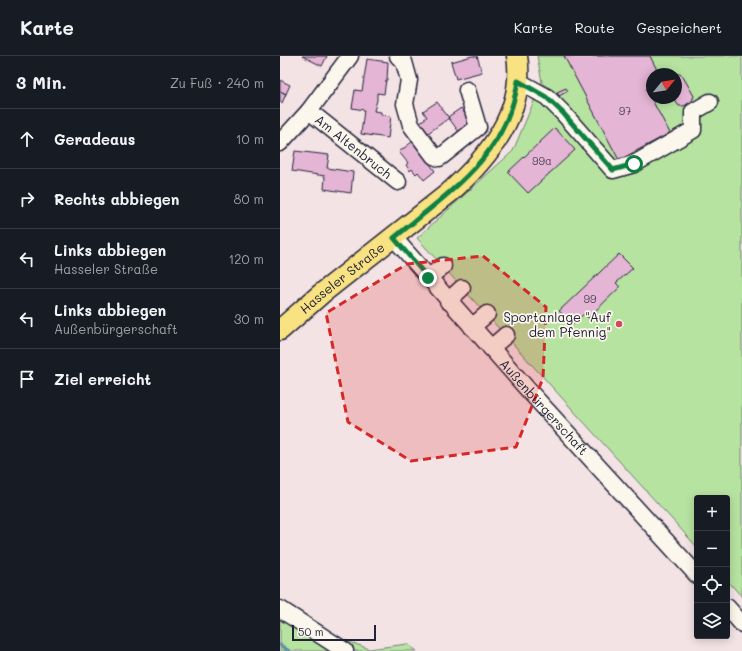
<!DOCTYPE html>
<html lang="de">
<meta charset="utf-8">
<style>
:root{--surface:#171b24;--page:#20242c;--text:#f1f3f6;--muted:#9ea1a6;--line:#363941}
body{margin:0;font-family:Mali,sans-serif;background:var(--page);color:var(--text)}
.controls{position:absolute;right:12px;bottom:12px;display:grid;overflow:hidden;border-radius:4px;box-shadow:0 2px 10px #0003}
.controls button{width:36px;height:36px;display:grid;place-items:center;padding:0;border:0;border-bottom:1px solid var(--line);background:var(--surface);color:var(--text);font:20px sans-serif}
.compass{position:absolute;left:366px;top:12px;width:36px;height:36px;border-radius:50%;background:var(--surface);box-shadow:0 2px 10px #0003;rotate:60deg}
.scale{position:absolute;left:12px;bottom:10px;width:84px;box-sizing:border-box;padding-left:4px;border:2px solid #22223b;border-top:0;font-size:11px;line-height:14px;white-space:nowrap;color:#22223b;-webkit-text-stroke:3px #fbf7ec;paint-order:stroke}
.stop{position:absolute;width:12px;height:12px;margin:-9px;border:3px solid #0b8043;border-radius:50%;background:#fff}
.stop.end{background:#0b8043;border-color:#fff;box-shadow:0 1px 4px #0008}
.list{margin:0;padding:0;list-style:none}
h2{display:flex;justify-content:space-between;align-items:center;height:52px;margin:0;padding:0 16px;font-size:17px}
h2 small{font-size:13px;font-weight:400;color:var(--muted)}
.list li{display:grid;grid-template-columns:26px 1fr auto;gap:12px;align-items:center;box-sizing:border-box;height:60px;padding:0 16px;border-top:1px solid var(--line)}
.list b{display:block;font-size:15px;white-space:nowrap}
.list p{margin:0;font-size:13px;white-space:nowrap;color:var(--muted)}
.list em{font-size:13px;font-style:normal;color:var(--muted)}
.icon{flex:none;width:22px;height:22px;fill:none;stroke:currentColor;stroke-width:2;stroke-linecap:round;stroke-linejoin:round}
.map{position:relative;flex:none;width:462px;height:595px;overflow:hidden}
header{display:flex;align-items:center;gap:24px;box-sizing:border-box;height:56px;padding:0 20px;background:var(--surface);border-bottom:1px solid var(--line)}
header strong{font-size:19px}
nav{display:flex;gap:22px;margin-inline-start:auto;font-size:14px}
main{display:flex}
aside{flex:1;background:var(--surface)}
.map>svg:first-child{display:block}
.green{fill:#b7e3a1;stroke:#6c826e;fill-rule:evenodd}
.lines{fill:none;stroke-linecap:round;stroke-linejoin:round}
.stream{stroke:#6290a6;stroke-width:3.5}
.building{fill:#e5b5d5;stroke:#22223b}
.minor-casing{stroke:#22223b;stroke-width:19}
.major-casing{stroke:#22223b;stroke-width:23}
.minor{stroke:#fbf7ec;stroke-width:16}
.major{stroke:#f8e281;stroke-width:20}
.route{stroke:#0b8043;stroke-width:5}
.marked{fill:#d62828;fill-opacity:0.2;stroke:#d62828;stroke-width:3;stroke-dasharray:8 5;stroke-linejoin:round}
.poi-dot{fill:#d1495b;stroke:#fbf7ec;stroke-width:1.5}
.labels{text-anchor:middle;stroke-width:3.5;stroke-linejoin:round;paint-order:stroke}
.number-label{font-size:11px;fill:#534762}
.street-label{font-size:13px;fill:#22223b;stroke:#fbf7ec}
.poi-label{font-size:13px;fill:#22223b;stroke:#fbf7ec;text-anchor:end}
</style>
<header>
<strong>Karte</strong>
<nav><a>Karte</a><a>Route</a><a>Gespeichert</a></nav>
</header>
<main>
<aside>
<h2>3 Min.<small>Zu Fuß · 240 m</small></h2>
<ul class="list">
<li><svg class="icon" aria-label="ahead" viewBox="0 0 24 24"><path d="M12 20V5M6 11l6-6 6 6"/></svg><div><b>Geradeaus</b></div><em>10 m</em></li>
<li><svg class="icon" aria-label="right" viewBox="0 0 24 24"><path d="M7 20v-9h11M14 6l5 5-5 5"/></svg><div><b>Rechts abbiegen</b></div><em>80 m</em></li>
<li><svg class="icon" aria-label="left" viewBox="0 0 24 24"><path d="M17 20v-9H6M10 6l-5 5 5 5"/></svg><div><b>Links abbiegen</b><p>Hasseler Straße</p></div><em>120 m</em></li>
<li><svg class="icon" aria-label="left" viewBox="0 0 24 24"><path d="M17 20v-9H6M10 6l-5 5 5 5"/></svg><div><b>Links abbiegen</b><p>Außenbürgerschaft</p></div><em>30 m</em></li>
<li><svg class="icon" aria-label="arrive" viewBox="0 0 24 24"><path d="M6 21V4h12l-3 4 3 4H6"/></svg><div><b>Ziel erreicht</b></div></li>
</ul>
</aside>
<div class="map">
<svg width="462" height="595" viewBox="0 0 462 595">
<rect width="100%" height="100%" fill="#f4e3e5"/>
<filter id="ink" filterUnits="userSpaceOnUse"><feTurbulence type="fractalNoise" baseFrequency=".025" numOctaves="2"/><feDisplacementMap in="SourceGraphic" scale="8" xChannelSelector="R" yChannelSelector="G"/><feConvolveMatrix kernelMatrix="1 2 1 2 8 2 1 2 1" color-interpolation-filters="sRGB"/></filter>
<g filter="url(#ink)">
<!-- green -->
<path class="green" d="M257 0H462V541L447 524V442H417V491L137 182 233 95 262 26ZM372 18H396V42H372Z
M0 545 57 581 89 593 127 588 137 595H0Z"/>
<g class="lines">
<!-- stream -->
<path class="stream" d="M0 589 9 595"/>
</g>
<!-- building -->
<path class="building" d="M22 0H47L42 10Z
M192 0H197L202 16 176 23 171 6Z
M284 0H370L379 18H372V31L366 33 390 77 339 104Z
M87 3 108 6 107 24H106L104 38 97 37V44L94 55 101 56V59L111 60 108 82 81 78 84 54 72 52 75 34 82 35Z
M392 16 402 19 414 40 412 45 404 50H399L393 42H396V18H388Z
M0 24 10 29 6 38 0 35Z
M286 32 288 35 279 40 277 36Z
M0 35 6 38 2 47 0 46Z
M157 46 169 62 144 80 136 69 147 61 143 55Z
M181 52 194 71 182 80 168 61Z
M275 72 295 94 248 137 228 116Z
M133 85 155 115 144 124 138 116 136 118 132 113 130 115 126 109 128 107 119 96Z
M15 95 49 99 47 112 73 116 71 137 44 133 45 120 12 115Z
M339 198 353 212 336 227 340 231 308 262 304 258 293 268 279 255Z"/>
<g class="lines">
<!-- minor casing -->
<g class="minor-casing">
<g id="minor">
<path d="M118 0 124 6 129 24 125 48 131 69 154 100 159 102 162 100 198 71 187 34"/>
<path d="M238 25 267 41 283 57 333 114 354 108 413 74V56L430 46"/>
<path id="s1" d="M29 55 118 126"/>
<path d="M0 87 29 55 70 0"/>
<path id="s2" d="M114 182 250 336 417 519"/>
<path d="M148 222 163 210"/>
<path d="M168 245 182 232"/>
<path d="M192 271 207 258"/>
<path d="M211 292 226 279"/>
<path d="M447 551 462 568"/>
<path d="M0 553 65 595"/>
</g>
</g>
<!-- major casing -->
<g class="major-casing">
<g id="major">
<path id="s3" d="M0 274 41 238 169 137C208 102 246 56 237 0"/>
</g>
</g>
<!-- minor -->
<use href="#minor" class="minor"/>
<!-- major -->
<use href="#major" class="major"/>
</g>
</g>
<g class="lines" filter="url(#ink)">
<!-- route -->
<path class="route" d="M148 222 114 182C168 137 227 100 238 25L266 41 283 57 333 114 354 108"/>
</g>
<!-- marked area -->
<path class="marked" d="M203 200 266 251 263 322 236 391 131 405 68 366 46 257 127 208Z"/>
<!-- markers -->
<circle class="poi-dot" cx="339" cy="268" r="4"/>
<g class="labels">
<!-- number labels -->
<g class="number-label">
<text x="345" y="59">97</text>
<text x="262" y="109">99a</text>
<text x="310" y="247">99</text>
</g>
<!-- street labels -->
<g class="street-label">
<text dy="5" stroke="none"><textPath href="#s1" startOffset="57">Am Altenbruch</textPath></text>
<text dy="5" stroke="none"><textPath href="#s3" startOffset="81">Hasseler Straße</textPath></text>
<text dy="5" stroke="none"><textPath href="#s2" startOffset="226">Außenbürgerschaft</textPath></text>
</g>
<!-- poi labels -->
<g class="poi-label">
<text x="331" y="266">Sportanlage "Auf<tspan x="331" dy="15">dem Pfennig"</tspan></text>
</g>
</g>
</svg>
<div class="controls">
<button>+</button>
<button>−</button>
<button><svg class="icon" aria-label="locate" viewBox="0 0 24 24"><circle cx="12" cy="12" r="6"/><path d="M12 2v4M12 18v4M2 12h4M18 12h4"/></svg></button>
<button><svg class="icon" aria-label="layers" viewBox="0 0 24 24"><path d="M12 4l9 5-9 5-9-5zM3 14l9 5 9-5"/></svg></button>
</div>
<svg class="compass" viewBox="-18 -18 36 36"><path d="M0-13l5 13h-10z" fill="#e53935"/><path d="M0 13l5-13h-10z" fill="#9ea1a6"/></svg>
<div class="scale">50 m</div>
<div class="stop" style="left:354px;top:108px"></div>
<div class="stop end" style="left:148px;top:222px"></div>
</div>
</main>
